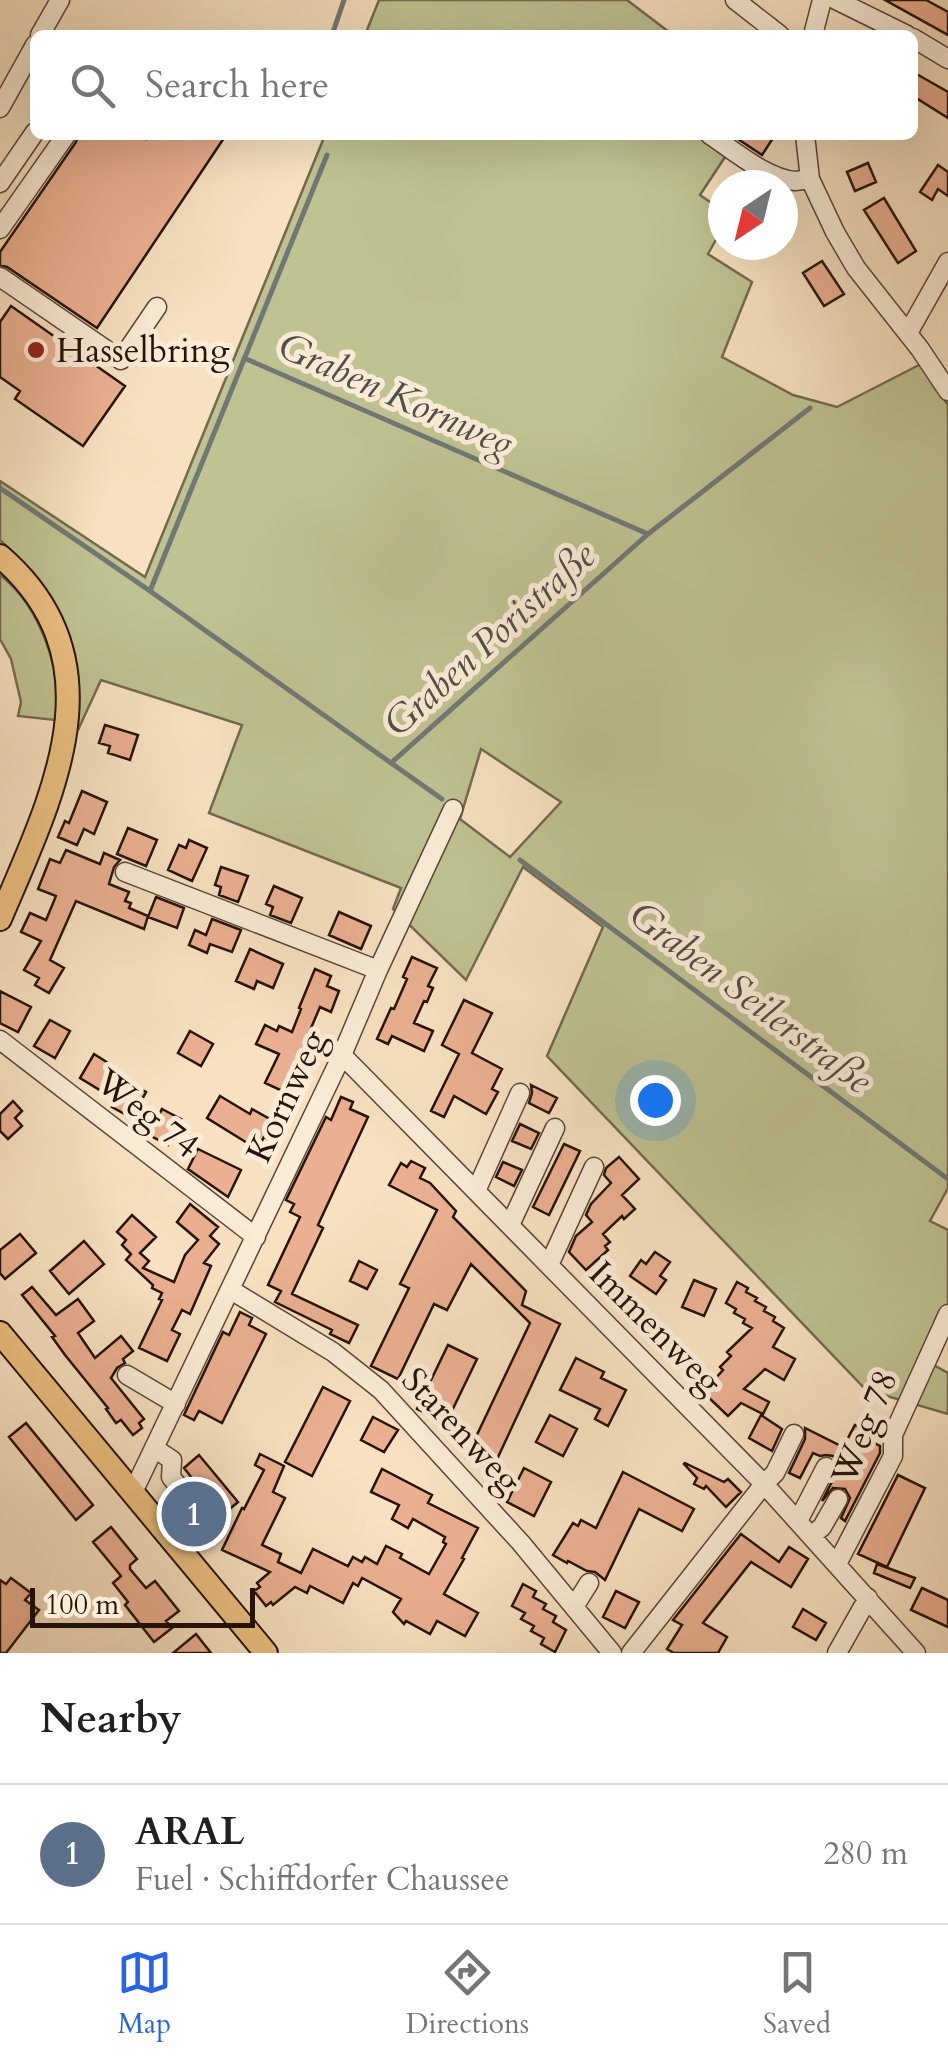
<!DOCTYPE html>
<meta charset="utf-8">
<style>
:root{--surface:#fff;--page:#f6f6f6;--text:#202124;--muted:#757577;--line:#e0e0e0;--accent:#2563eb}
body{margin:0;font-family:Cardo,serif;background:var(--page);color:var(--text)}
.compass{position:absolute;left:708px;top:170px;width:90px;height:90px;border-radius:50%;background:var(--surface);box-shadow:0 10px 40px #0002;rotate:215deg}
.scale{position:absolute;left:30px;bottom:25px;width:225px;box-sizing:border-box;padding-left:10px;border:5px solid #26130a;border-top:0;font-size:28px;line-height:35px;white-space:nowrap;color:#26130a;-webkit-text-stroke:8px #faecd6;paint-order:stroke}
.you{position:absolute;left:655px;top:1100px;width:35px;height:35px;margin:-25px;border:8px solid #fff;border-radius:50%;background:#1a73e8;box-shadow:0 0 0 15px #1a73e833}
.badge{display:grid;place-items:center;width:65px;height:65px;border-radius:50%;background:var(--accent);color:#fff;font-size:32px;font-weight:700}
.pin{position:absolute;translate:-50% -50%;border:5px solid #fff;box-shadow:0 2px 10px #0006}
.list{margin:0;padding:0;list-style:none}
h2{display:flex;justify-content:space-between;align-items:center;height:130px;margin:0;padding:0 40px;font-size:42px}
h2 small{font-size:32px;font-weight:400;color:var(--muted)}
.list li{display:grid;grid-template-columns:65px 1fr auto;gap:30px;align-items:center;box-sizing:border-box;height:140px;padding:0 40px;border-top:2px solid var(--line)}
.list b{display:block;font-size:38px;white-space:nowrap}
.list p{margin:0;font-size:32px;white-space:nowrap;color:var(--muted)}
.list em{font-size:32px;font-style:normal;color:var(--muted)}
.icon{flex:none;width:55px;height:55px;fill:none;stroke:currentColor;stroke-width:2;stroke-linecap:round;stroke-linejoin:round}
.map{position:relative;flex:none;width:948px;height:1653px;overflow:hidden}
.search{position:absolute;background:var(--surface);box-shadow:0 10px 40px #0002;left:30px;right:30px;top:30px;height:110px;display:flex;align-items:center;gap:25px;box-sizing:border-box;padding:0 35px;border-radius:15px;color:var(--muted);font-size:38px}
.sheet{height:270px;background:var(--surface)}
nav{display:flex;justify-content:space-around;align-items:center;box-sizing:border-box;height:140px;border-top:2px solid var(--line);background:var(--surface);font-size:28px;color:var(--muted)}
nav a{display:grid;justify-items:center;gap:5px}
nav .on{color:var(--accent)}
.map>svg:first-child{display:block}
.green{fill:#bfc291;stroke:#726a4e;stroke-width:2.5;fill-rule:evenodd}
.lines{fill:none;stroke-linecap:round;stroke-linejoin:round}
.stream{stroke:#707875;stroke-width:5}
.building{fill:#eab091;stroke:#26130a;stroke-width:2.5}
.minor-casing{stroke:#5a4638;stroke-width:21}
.major-casing{stroke:#26130a;stroke-width:26}
.minor{stroke:#faecd6;stroke-width:18}
.major{stroke:#ecc080;stroke-width:22}
.poi-dot{fill:#8f2418;stroke:#faecd6;stroke-width:4}
.labels{text-anchor:middle;stroke-width:10;stroke-linejoin:round;paint-order:stroke}
.poi-label{font-size:35px;fill:#26130a;stroke:#faecd6;text-anchor:start}
.street-label{font-size:35px;fill:#26130a;stroke:#faecd6}
.water-label{font-size:38px;font-style:italic;fill:#514e49;stroke:#faecd6}
</style>
<div class="map">
<svg width="948" height="1653" viewBox="0 0 948 1653">
<rect width="100%" height="100%" fill="#f7e1c0"/>
<filter id="stains"><feTurbulence type="fractalNoise" baseFrequency=".002" numOctaves="4"/><feColorMatrix values="0 0 0 0 .2 0 0 0 0 .09 0 0 0 0 .02 0 0 0 .5 -.17"/></filter>
<radialGradient id="worn" r=".72"><stop offset=".6" stop-color="#630" stop-opacity="0"/><stop offset="1" stop-color="#630" stop-opacity=".3"/></radialGradient>
<!-- green -->
<path class="green" d="M379 0H627L673 35H365Z
M325 135H698L727 154 700 195 723 211V227L708 254 752 282 722 357 793 395 837 407 921 364 948 405V1188L930 1221 948 1230V1325L930 1363 948 1373V1414L866 1390 547 1056 603 927 523 867 466 980 393 909 401 888 209 813 242 725 101 680 78 730C77 710 78 688 76 667 69 617 36 573 0 540V481L145 577ZM481 749 561 802 510 857 460 819Z
M0 575C39 605 64 671 55 720L18 716 21 702 11 659 0 639Z"/>
<g class="lines">
<!-- stream -->
<path class="stream" d="M332 35 344 0
M244 358 648 534
M0 488 150 591 391 763 648 534 810 408
M150 591 327 155
M391 763 442 799
M520 860 948 1179"/>
</g>
<!-- building -->
<path class="building" d="M885 0H926L948 12V35Z
M913 72 948 92V118L913 96Z
M78 135H140L146 139 149 135H226L97 328 7 267 0 265V252L76 142Z
M732 135H775L762 155Z
M868 163 876 182 855 191 847 172Z
M938 165 948 172V196L938 189 932 200 920 192Z
M884 198 916 251 898 263 864 210Z
M822 261 844 294 824 306 803 273Z
M11 306 125 386 83 446 15 399 20 391 0 377V322Z
M105 725 138 735 130 760 108 753 110 746 99 743Z
M82 791 107 802 94 834 84 829 77 845 58 837 65 821 69 823Z
M128 828 157 840 146 866 117 854Z
M189 840 207 848 192 881 168 870 179 845 186 848Z
M66 850 100 864 104 853 120 860 114 867 109 884 129 892 125 901 131 903 129 908 148 916 144 929 76 901 50 960 64 968 49 993 35 985 39 978 24 970 41 941 21 932 30 913 46 920 56 896 38 889 50 859 60 863Z
M221 867 248 876 238 902 219 895 221 887 215 885Z
M274 886 302 898 291 923 270 915 273 907 266 904Z
M156 897 184 908 177 928 148 917Z
M339 912 371 926 361 949 329 935Z
M212 919 241 930 232 952 210 944 207 953 189 945 195 930 206 935Z
M250 949 283 964 273 988 257 981 254 989 236 981Z
M412 957 437 968 428 986 433 988 427 1002 424 1001 414 1023 433 1031 424 1051 392 1036 388 1044 377 1039 391 1008 394 1009 407 979 403 977Z
M315 969 331 976 327 986 339 991 331 1012 320 1007 305 1042 310 1044 296 1074 301 1076 291 1095 265 1083 279 1054 256 1044 265 1025 277 1031 279 1026 292 1032 301 1009 299 1008Z
M0 991 31 1007 18 1032 0 1023Z
M464 1000 492 1013 472 1053 502 1069 492 1089 498 1092 486 1114 454 1096 444 1117 431 1111 459 1054 442 1045Z
M50 1020 70 1031 55 1058 34 1046Z
M190 1031 213 1044 201 1066 178 1053Z
M94 1054 113 1066 109 1072 146 1092 132 1118 112 1107 116 1100 80 1078Z
M531 1085 557 1098 549 1113 529 1103 532 1093Z
M220 1096 250 1114 252 1109 284 1127 275 1143 264 1137 257 1149 207 1118Z
M341 1097 353 1102 350 1109 368 1117 318 1225 323 1228 292 1294 358 1325 349 1343 330 1334 332 1330 275 1302 281 1291 268 1285 300 1217 290 1212 294 1204 286 1200 326 1117 331 1120Z
M13 1101 22 1111 15 1118 22 1126 8 1139 0 1131V1114Z
M162 1109 181 1119 168 1145 149 1135Z
M520 1124 539 1133 531 1149 512 1141Z
M564 1144 580 1151 549 1215 533 1207Z
M198 1149 241 1170 228 1197 188 1169Z
M619 1157 639 1179 622 1195 635 1209 624 1219 622 1216 603 1234 610 1242 605 1246 608 1250 586 1270 569 1252 576 1236 592 1222 586 1215 591 1204 611 1183 604 1175 606 1168Z
M411 1161 425 1168 420 1178 430 1183 456 1211 453 1217 526 1291 522 1305 560 1324 492 1470 466 1458 530 1323 471 1264 447 1310 434 1304 398 1379 371 1366 409 1288 400 1284 437 1210 389 1185 401 1163 407 1167Z
M503 1162 522 1170 514 1186 496 1177Z
M190 1204 218 1227 210 1236 219 1244 204 1263 211 1266 190 1314 182 1310 172 1330 180 1334 167 1361 139 1348 162 1300 159 1299 162 1293 152 1288 153 1285 126 1260 131 1254 122 1245 126 1240 117 1232 132 1215 156 1237 140 1253 149 1261 143 1268 174 1282 185 1255 198 1240 177 1222Z
M20 1234 36 1253 5 1279 0 1273V1250Z
M84 1241 104 1264 69 1294 50 1271Z
M655 1252 670 1262 660 1276 666 1280 656 1294 630 1276 641 1260 646 1264Z
M359 1261 377 1270 367 1289 350 1281Z
M694 1280 716 1289 704 1316 682 1307Z
M737 1282 748 1288 746 1292 757 1298 755 1301 766 1307 764 1311 775 1317 773 1321 784 1328 773 1347 795 1359 784 1380 765 1369 744 1389 769 1402 763 1414 741 1403 728 1416 706 1395 718 1384 714 1380 723 1370 720 1367 731 1356 727 1352 752 1328 743 1323 745 1319 734 1313 736 1309 726 1303Z
M32 1287 56 1315 78 1299 94 1321 78 1333 95 1358 121 1336 133 1351 123 1359 125 1363 117 1368 111 1378 144 1419 139 1423 142 1428 133 1435 121 1420 116 1423 106 1409 108 1408 65 1355 52 1337 55 1336 22 1295Z
M240 1312 252 1318 249 1325 266 1334 222 1423 199 1411 194 1420 184 1415 223 1332 229 1335Z
M448 1345 477 1359 446 1423 417 1409Z
M576 1358 604 1372 601 1378 626 1390 608 1426 595 1419 600 1409 560 1390Z
M323 1387 350 1401 312 1476 285 1462Z
M550 1415 577 1429 563 1456 536 1442Z
M761 1415 782 1429 772 1451 749 1438Z
M373 1417 398 1430 384 1452 361 1440Z
M26 1423 93 1505 76 1520 9 1437Z
M855 1425 867 1431 863 1437 880 1446V1453L845 1521 841 1518 850 1498 845 1489 833 1488 822 1501 837 1472 838 1465 833 1456 826 1455 820 1456 813 1453 800 1478 789 1473 805 1439V1428L843 1447Z
M260 1454 284 1466 273 1492 285 1498 262 1545 281 1554 278 1562 301 1573 313 1549 348 1566 353 1557 362 1562 365 1557 377 1564 386 1546 402 1554 400 1558 429 1574 446 1544 443 1542 445 1537 413 1519 408 1528 392 1519 399 1505 371 1492 382 1469 432 1495 428 1503 478 1528 462 1558 464 1559 444 1594 478 1613 465 1636 437 1621 430 1634 406 1621 404 1624 393 1612 401 1599 362 1578 358 1586 353 1583 343 1603 310 1586 307 1593 295 1587 273 1605 271 1602 266 1606 254 1591 260 1587 257 1583 270 1572 222 1550 242 1508 244 1509 264 1470 255 1465Z
M199 1455 238 1502 219 1518 196 1489 199 1487 184 1468Z
M685 1463 724 1482 728 1479 741 1492 726 1507 706 1486 704 1489 694 1484 697 1478 684 1464Z
M524 1468 551 1482 534 1516 507 1502Z
M623 1472 694 1509 682 1531 639 1509 605 1580 595 1572 587 1571 568 1561 567 1563 553 1555 573 1523 578 1526 581 1520 596 1528Z
M898 1475 925 1488 887 1567 858 1554Z
M111 1527 137 1559 130 1565V1569L146 1588 155 1581 179 1611 166 1621 172 1628 154 1642 125 1605 128 1602 113 1583 121 1576 93 1542Z
M741 1534 779 1562 789 1547 808 1559 791 1587 751 1562 703 1623 727 1637 718 1653H674L667 1649 682 1625 673 1620Z
M877 1564 915 1578 910 1588 874 1573Z
M11 1578 31 1593 25 1600 39 1610 6 1653H0V1580L6 1584Z
M523 1584 536 1591 533 1597 546 1604 543 1609 556 1616 553 1622 566 1630 555 1652 541 1644 544 1638 531 1631 534 1626 521 1619 525 1613 512 1606Z
M922 1588 948 1600V1627L911 1610Z
M616 1591 639 1602 625 1628 603 1617Z
M803 1609 826 1623 816 1640 793 1627Z
M196 1634 211 1653H173Z"/>
<g class="lines">
<!-- minor casing -->
<g class="minor-casing">
<path id="minor" d="M735 0 780 35
M836 0 907 35
M40 35 60 0
M813 35 822 0
M913 38 948 59
M0 108 35 45
M710 135C733 150 767 179 795 181 796 181 809 179 810 179
M805 135 810 179 835 232 856 268 920 349 948 391
M0 183 35 132
M0 229 66 135
M0 277 121 360 157 307
M908 333 948 262
M125 872 378 970
M0 1040 256 1237
M342 1055 764 1484 916 1653
M476 1191 520 1093
M510 1225 555 1128
M549 1265 594 1167
M231 1290 333 1352 381 1390 521 1543 612 1653
M127 1375 176 1404
M154 1448 172 1460 171 1477 210 1527 182 1551
M133 1492 342 1055 378 970 453 809
M798 1521 826 1467
M811 1536 822 1527 838 1499
M837 1564 893 1456V1435L948 1314
M574 1607 589 1583
M631 1653 764 1484 775 1473 794 1434
M837 1653 868 1598"/>
</g>
<!-- major casing -->
<g class="major-casing">
<path id="major" d="M0 556C123 662 51 798 0 919
M0 1333 266 1653"/>
</g>
<!-- minor -->
<use href="#minor" class="minor"/>
<!-- major -->
<use href="#major" class="major"/>
</g>
<!-- markers -->
<circle class="poi-dot" cx="36" cy="350" r="10"/>
<g class="labels">
<!-- poi labels -->
<g class="poi-label">
<text x="56" y="362">Hasselbring</text>
</g>
<!-- street labels -->
<g class="street-label">
<text transform="translate(286 1096) rotate(-65)" y="12">Kornweg</text>
<text transform="translate(148 1113) rotate(38)" y="12">Weg 74</text>
<text transform="translate(656 1327) rotate(45)" y="12">Immenweg</text>
<text transform="translate(864 1427) rotate(-68)" y="12">Weg 78</text>
<text transform="translate(462 1430) rotate(47)" y="12">Starenweg</text>
</g>
<!-- water labels -->
<g class="water-label">
<text transform="translate(396 394) rotate(24)" y="13">Graben Kornweg</text>
<text transform="translate(489 639) rotate(-42)" y="13">Graben Poristraße</text>
<text transform="translate(751 997) rotate(37)" y="13">Graben Seilerstraße</text>
</g>
</g>
<rect width="100%" height="100%" filter="url(#stains)"/>
<rect width="100%" height="100%" fill="url(#worn)"/>
</svg>
<svg class="compass" viewBox="-18 -18 36 36"><path d="M0-13l5 13h-10z" fill="#e53935"/><path d="M0 13l5-13h-10z" fill="#757577"/></svg>
<div class="scale">100 m</div>
<div class="you"></div>
<div class="pin badge" style="left:194px;top:1514px;background:#5c6f8a">1</div>
<div class="search"><svg class="icon" aria-label="search" viewBox="0 0 24 24"><circle cx="10" cy="10" r="6"/><path d="M15 15l6 6"/></svg>Search here</div>
</div>
<section class="sheet">
<h2>Nearby<small></small></h2>
<ul class="list">
<li><span class="badge" style="background:#5c6f8a">1</span><div><b>ARAL</b><p>Fuel · Schiffdorfer Chaussee</p></div><em>280 m</em></li>
</ul>
</section>
<nav>
<a class="on"><svg class="icon" aria-label="map" viewBox="0 0 24 24"><path d="M3 6l6-2 6 2 6-2v14l-6 2-6-2-6 2zM9 4v14M15 6v14"/></svg>Map</a>
<a><svg class="icon" aria-label="directions" viewBox="0 0 24 24"><path d="M12 3l9 9-9 9-9-9zM9 14v-3h6M13 9l2 2-2 2"/></svg>Directions</a>
<a><svg class="icon" aria-label="saved" viewBox="0 0 24 24"><path d="M7 4h10v16l-5-4-5 4z"/></svg>Saved</a>
</nav>
